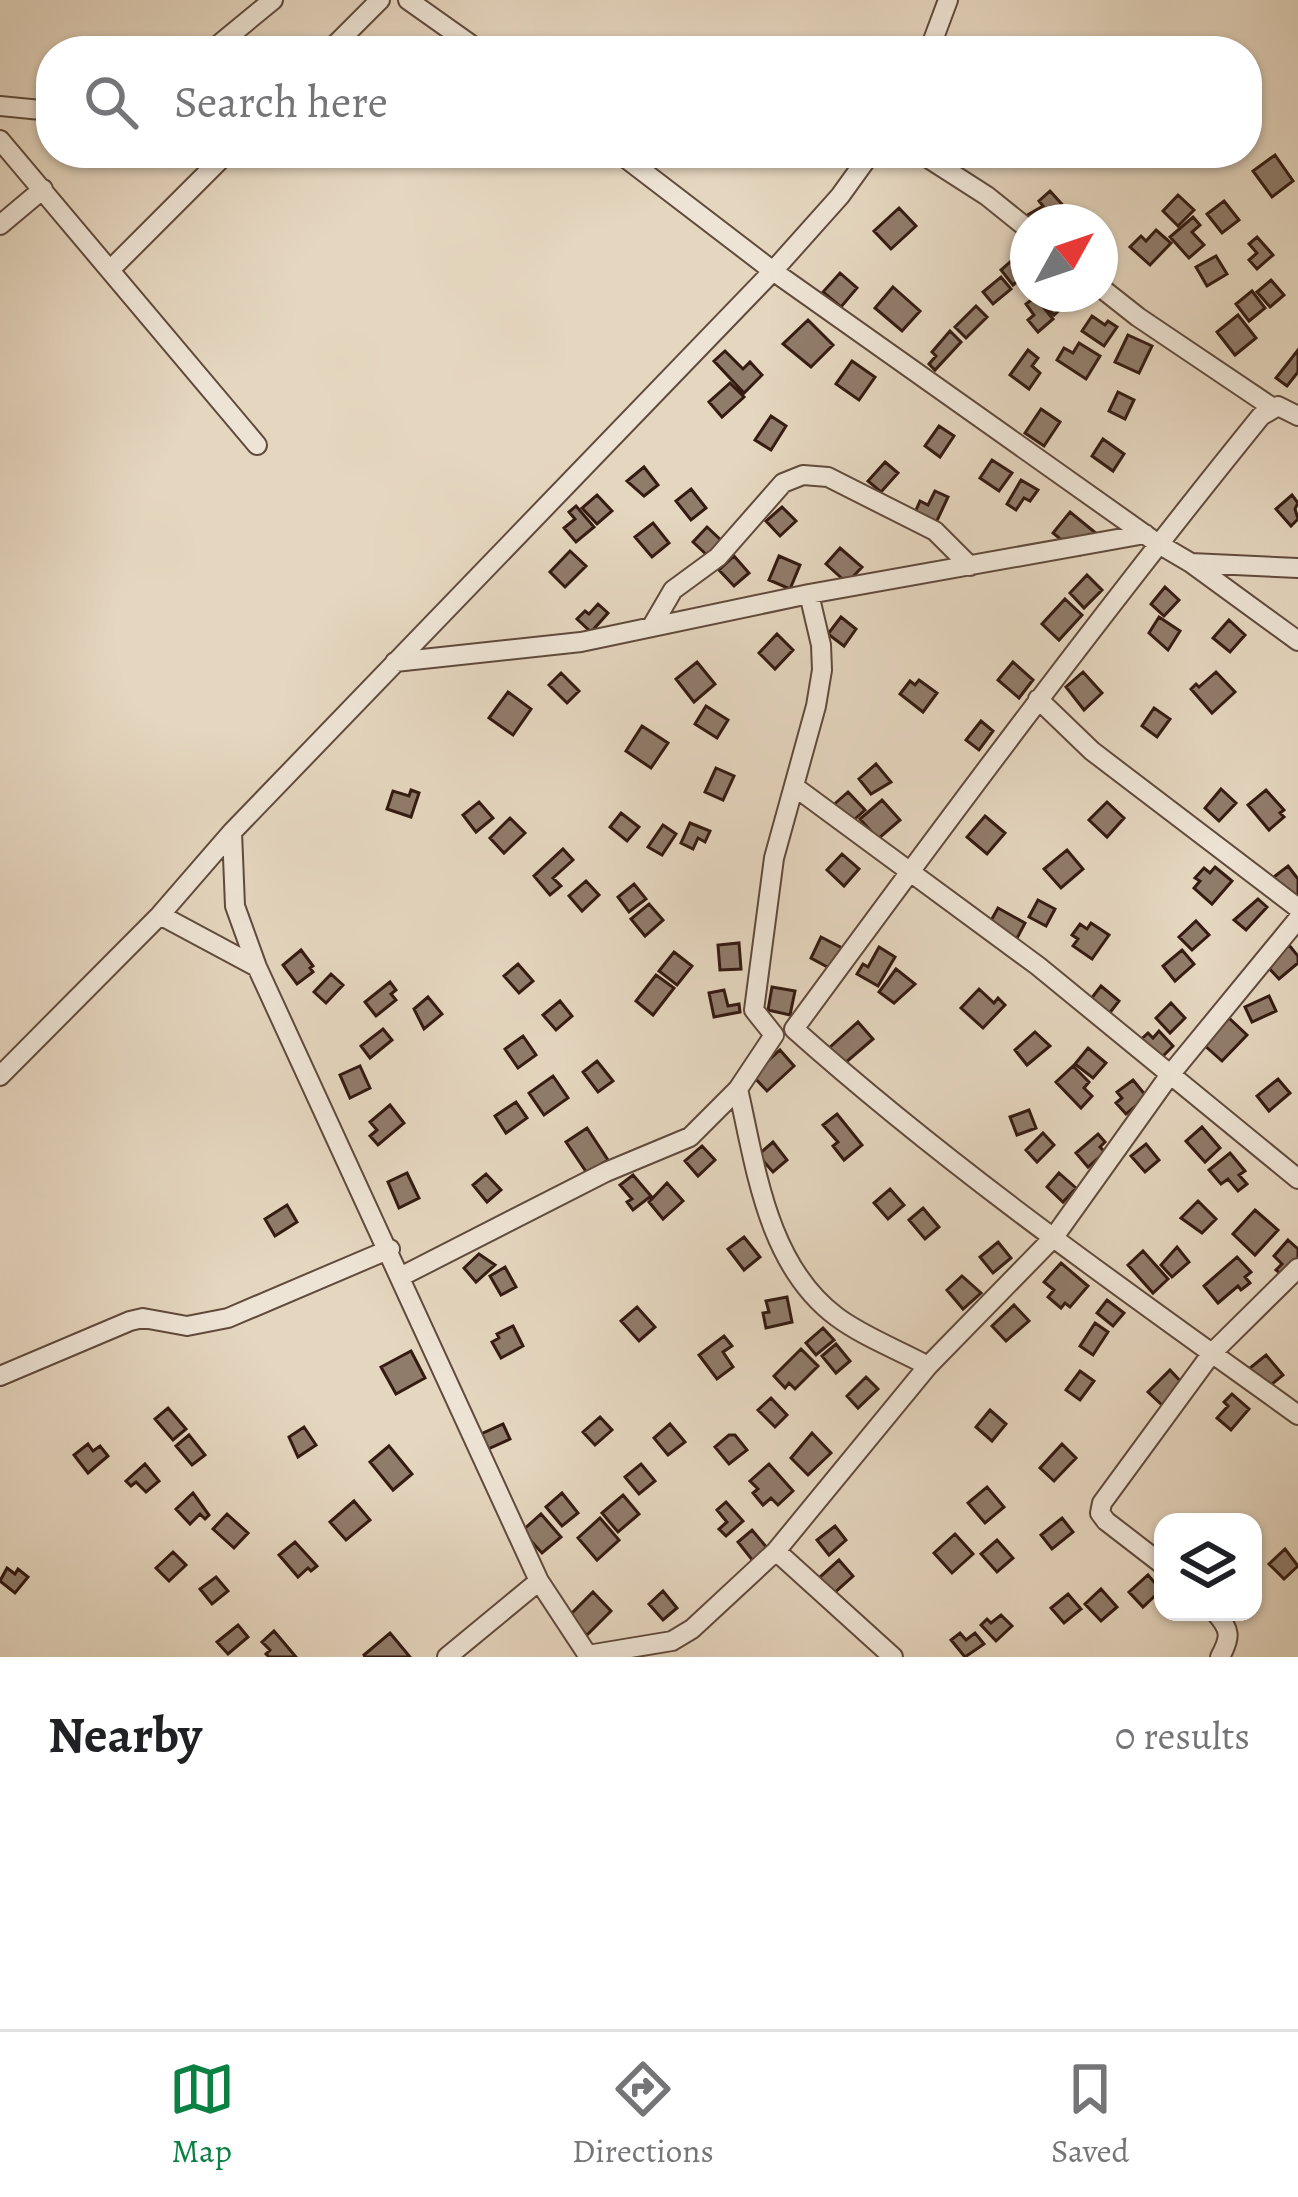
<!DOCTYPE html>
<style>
:root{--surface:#fff;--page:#f6f6f6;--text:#202124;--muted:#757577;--line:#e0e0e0;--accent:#0b8043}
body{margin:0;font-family:Alegreya,serif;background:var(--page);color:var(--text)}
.controls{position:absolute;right:36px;bottom:36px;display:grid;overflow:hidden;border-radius:24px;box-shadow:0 3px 9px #0004}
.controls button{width:108px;height:108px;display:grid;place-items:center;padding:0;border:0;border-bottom:3px solid var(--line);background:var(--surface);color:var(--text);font:60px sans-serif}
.compass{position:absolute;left:1010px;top:204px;width:108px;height:108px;border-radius:50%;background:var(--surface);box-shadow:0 3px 9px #0004;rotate:50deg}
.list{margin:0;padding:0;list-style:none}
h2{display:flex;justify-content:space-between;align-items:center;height:156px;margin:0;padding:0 48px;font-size:51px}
h2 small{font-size:39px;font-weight:400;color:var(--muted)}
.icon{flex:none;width:66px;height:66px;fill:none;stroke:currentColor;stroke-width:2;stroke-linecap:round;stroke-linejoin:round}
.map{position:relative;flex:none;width:1298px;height:1657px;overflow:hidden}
.search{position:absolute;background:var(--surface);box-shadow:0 3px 9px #0004;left:36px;right:36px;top:36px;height:132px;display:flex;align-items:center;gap:30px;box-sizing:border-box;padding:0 42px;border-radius:48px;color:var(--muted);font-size:45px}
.sheet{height:372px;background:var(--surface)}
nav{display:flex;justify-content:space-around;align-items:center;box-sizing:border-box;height:168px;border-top:3px solid var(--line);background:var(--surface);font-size:33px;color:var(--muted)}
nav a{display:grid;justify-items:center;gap:6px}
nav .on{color:var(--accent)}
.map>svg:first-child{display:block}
.building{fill:#907c6b;stroke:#341b11;stroke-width:3}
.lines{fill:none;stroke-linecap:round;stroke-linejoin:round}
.minor-casing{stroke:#604a3c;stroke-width:22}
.minor{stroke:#eee4d5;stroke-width:18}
</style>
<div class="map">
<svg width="1298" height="1657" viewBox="0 0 1298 1657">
<rect width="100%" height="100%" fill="#e5d6bf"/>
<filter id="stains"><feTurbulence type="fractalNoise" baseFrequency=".00167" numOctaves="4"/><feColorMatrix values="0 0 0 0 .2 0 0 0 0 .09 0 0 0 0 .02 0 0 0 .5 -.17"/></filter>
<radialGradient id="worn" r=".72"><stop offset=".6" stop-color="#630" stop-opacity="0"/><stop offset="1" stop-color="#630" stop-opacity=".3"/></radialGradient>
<!-- building -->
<path class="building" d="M1275 155 1293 181 1272 197 1253 171Z
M1050 191 1068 211 1056 222H1029L1024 217 1043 206 1039 201Z
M1178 195 1194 210 1178 226 1163 211Z
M1224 201 1239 220 1222 233 1207 214Z
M899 208 916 226 891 249 874 231Z
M1193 217 1200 225 1192 232 1204 245 1189 258 1170 237Z
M1156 230 1171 243 1150 265 1130 247 1141 236 1146 241Z
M1257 237 1273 255 1257 269 1249 260 1257 253 1249 244Z
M1017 256 1028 272 1013 285 1001 270Z
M1216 256 1227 274 1207 286 1196 267Z
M840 273 857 288 841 307 823 292Z
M1001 277 1011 289 993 304 983 292Z
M1271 280 1284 295 1270 307 1257 292Z
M893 287 920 311 902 331 875 308Z
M1252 291 1265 308 1249 321 1236 304Z
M1042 294H1070L1073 297 1054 315 1039 299Z
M1035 297 1053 319 1038 332 1028 320 1034 315 1026 304Z
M976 306 987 317 966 338 955 327Z
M1238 315 1256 338 1235 355 1217 332Z
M1092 316 1105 325 1108 321 1117 327 1104 346 1082 331Z
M808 320 833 345 811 367 783 344Z
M950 331 961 342 935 370 929 364 936 356 932 352Z
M1128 335 1152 346 1139 373 1115 362Z
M1079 343 1100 356 1086 379 1057 360 1064 348 1073 353Z
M1028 350 1038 358 1032 366 1040 373 1029 389 1010 375Z
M1298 350V372L1287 386 1276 378Z
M725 351 743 369 750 362 762 375 744 393 714 361Z
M852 361 875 377 859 400 836 384Z
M730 383 744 397 722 417 709 402Z
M1118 392 1134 400 1125 419 1109 411Z
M1041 409 1060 422 1044 446 1025 433Z
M771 416 786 426 771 450 755 440Z
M939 426 954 436 940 457 925 446Z
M1103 439 1124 454 1113 471 1092 456Z
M992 460 1012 473 999 491 980 478Z
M885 462 898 473 881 492 868 481Z
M644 467 658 485 644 496 627 481Z
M1021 480 1038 490 1030 501 1024 498 1016 510 1007 504Z
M691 489 706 508 691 520 676 501Z
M935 491 948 497 934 527 913 517 920 501 928 505Z
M597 495 612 511 597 524 582 508Z
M1292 495 1298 503 1295 509 1298 519 1291 526 1276 509Z
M576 506 594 527 576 542 564 528 575 519 569 512Z
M782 507 796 521 780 536 766 521Z
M1070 512 1097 534 1080 555 1053 533Z
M653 523 669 543 652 557 635 537Z
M707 527 723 542 709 557 693 542Z
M840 548 862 567 847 583 826 564Z
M570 551 586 566 565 587 550 572Z
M734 556 749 573 734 586 719 570Z
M779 556 800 565 790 589 769 580Z
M1087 575 1102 590 1084 608 1070 593Z
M1165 587 1179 600 1164 616 1151 604Z
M1065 599 1082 615 1059 640 1042 624Z
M598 604 608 613 591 632 577 619 585 611 589 614Z
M841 617 856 629 844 646 828 634Z
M1159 617 1180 631 1168 650 1149 633Z
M1229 620 1245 635 1230 652 1213 638Z
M777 634 793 650 775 669 759 653Z
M697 662 715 684 694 702 676 679Z
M1013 662 1033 680 1019 698 998 680Z
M1083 672 1102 693 1084 710 1066 687Z
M1216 672 1235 692 1212 713 1191 689 1196 684 1199 687Z
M561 673 579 691 567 703 549 685Z
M919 680 937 693 923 712 900 694 910 681 915 685Z
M508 692 531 709 513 735 489 718Z
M706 706 728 720 717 738 695 724Z
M1154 708 1170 719 1157 737 1142 726Z
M981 721 993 731 979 750 966 740Z
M642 726 668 743 651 768 626 751Z
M876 764 891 782 871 794 859 779Z
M716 768 734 776 723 800 705 792Z
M1221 789 1236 803 1219 821 1205 808Z
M411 790 419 793 411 817 387 809 393 791 409 796Z
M1266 790 1284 810 1280 813 1284 817 1269 830 1248 805Z
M848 792 865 810 847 826 830 808Z
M882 800 900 820 878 839 860 819Z
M479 802 493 818 476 832 463 815Z
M1107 802 1124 818 1107 837 1089 820Z
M621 813 639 827 627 841 610 827Z
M985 816 1005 833 987 854 967 837Z
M510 818 525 833 504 853 490 838Z
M690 823 710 831 705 842 698 838 693 849 681 843Z
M663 825 676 834 662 855 648 847Z
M563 849 573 860 553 878 561 886 550 895 534 876Z
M1067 850 1083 869 1061 888 1044 869Z
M842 854 859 869 844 886 827 870Z
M1288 866 1298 879V898L1270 880Z
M1215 867 1232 881 1212 904 1194 888 1200 881 1195 878 1204 868 1210 873Z
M586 881 599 895 582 911 569 896Z
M634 884 646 899 629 912 618 897Z
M1258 899 1267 907 1246 930 1234 920Z
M1038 900 1055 909 1046 926 1029 917Z
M649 904 663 920 645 936 631 919Z
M998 908 1025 923 1015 942 988 926Z
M1196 921 1209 935 1192 950 1179 937Z
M1091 923 1109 935 1092 959 1073 946 1078 939 1072 935 1080 924 1087 929Z
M821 937 842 948 831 969 811 958Z
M739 943 741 969 720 970 718 945Z
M1289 945 1298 956V963L1279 979 1266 965Z
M879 947 895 957 878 986 857 974 863 964 868 967Z
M301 950 313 966 310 968 313 972 297 984 283 965Z
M1182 950 1194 964 1175 981 1163 966Z
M674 952 692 966 677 985 659 971Z
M518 964 533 981 519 993 504 976Z
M896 969 915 984 894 1003 879 992Z
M331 974 343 985 326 1003 314 992Z
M656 975 674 988 653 1015 636 1001Z
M390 982 396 990 391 994 396 1000 376 1016 365 1002Z
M1101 986 1119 1001 1105 1019 1087 1004Z
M772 987 795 991 790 1015 768 1010Z
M979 989 994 1003 998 998 1005 1005 983 1028 961 1008Z
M724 990 728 1006 739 1004 740 1012 714 1017 709 993Z
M1269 996 1276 1011 1252 1022 1245 1007Z
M428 997 442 1014 424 1029 414 1009Z
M560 1001 572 1016 556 1030 543 1015Z
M1171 1003 1185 1018 1170 1033 1156 1018Z
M1229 1018 1247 1035 1222 1061 1204 1045Z
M858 1022 873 1039 844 1064 829 1048Z
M383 1029 392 1040 370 1058 361 1046Z
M1159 1031 1173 1046 1155 1064 1136 1044 1148 1033 1153 1038Z
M1035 1032 1050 1046 1027 1065 1015 1050Z
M523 1036 536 1055 518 1068 505 1049Z
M1088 1048 1106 1063 1093 1078 1075 1064Z
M780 1050 794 1066 767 1091 752 1075Z
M597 1061 613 1081 598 1092 583 1072Z
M360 1066 370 1088 350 1098 340 1075Z
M1073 1066 1089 1082 1084 1088 1092 1096 1081 1108 1056 1082Z
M553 1076 568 1098 544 1115 529 1093Z
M1278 1079 1290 1093 1269 1111 1257 1096Z
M1133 1080 1147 1097 1126 1114 1116 1103 1122 1098 1117 1092Z
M516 1102 527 1118 506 1133 495 1116Z
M390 1105 404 1123 378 1145 370 1136 377 1130 370 1122Z
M1029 1110 1036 1128 1017 1135 1010 1117Z
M837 1114 862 1145 844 1160 833 1146 838 1142 823 1125Z
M1202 1127 1220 1148 1205 1162 1186 1141Z
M587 1128 608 1160 587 1173 566 1142Z
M1043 1133 1054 1145 1037 1162 1026 1150Z
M1098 1134 1105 1142 1100 1147 1105 1152 1088 1167 1076 1153Z
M773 1142 787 1160 773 1172 758 1155Z
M1146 1144 1159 1160 1145 1172 1131 1156Z
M702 1146 715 1160 698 1176 685 1161Z
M1230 1153 1245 1171 1239 1175 1247 1184 1238 1191 1228 1179 1221 1184 1209 1170Z
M407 1173 419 1198 399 1208 388 1182Z
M1059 1173 1076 1188 1063 1202 1047 1187Z
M486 1174 501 1190 487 1202 473 1185Z
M633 1175 651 1196 633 1210 627 1202 632 1199 620 1185Z
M667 1183 683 1201 663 1219 649 1202Z
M890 1189 904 1205 888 1219 874 1203Z
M1198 1201 1216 1219 1202 1233 1181 1218Z
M287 1205 297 1222 275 1236 265 1219Z
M923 1208 939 1227 925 1239 909 1220Z
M1255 1210 1278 1230 1255 1255 1233 1234Z
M744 1237 760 1257 744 1270 728 1249Z
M1288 1240 1298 1249V1261L1284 1277 1276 1270 1282 1264 1274 1256Z
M998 1242 1011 1258 993 1273 980 1257Z
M1177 1247 1189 1262 1172 1277 1161 1265Z
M1143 1251 1168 1279 1153 1293 1128 1265Z
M479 1254 495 1265 476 1282 464 1268Z
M1237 1257 1251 1272 1245 1277 1250 1283 1241 1290 1238 1286 1218 1303 1204 1286Z
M1061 1263 1088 1286 1070 1307 1065 1303 1061 1308 1048 1297 1054 1290 1044 1282Z
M505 1267 516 1287 501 1295 490 1276Z
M962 1276 981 1293 963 1309 947 1290Z
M787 1297 792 1322 766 1328 763 1313 769 1312 766 1301Z
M1107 1300 1124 1313 1113 1326 1097 1313Z
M1014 1305 1029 1321 1006 1341 992 1326Z
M637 1307 655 1327 639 1341 621 1321Z
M1095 1323 1108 1332 1093 1355 1080 1346Z
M513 1326 523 1346 501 1358 492 1342 499 1338 497 1334Z
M823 1328 834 1340 816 1355 806 1343Z
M724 1336 732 1346 723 1352 733 1367 717 1379 699 1355Z
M836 1344 850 1361 836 1373 822 1356Z
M801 1349 818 1366 795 1389 789 1383 785 1388 774 1376Z
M411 1351 425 1378 396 1394 381 1367Z
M1266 1355 1283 1375 1267 1388 1250 1368Z
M1170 1370 1184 1385 1163 1406 1148 1392Z
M1080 1371 1094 1381 1080 1400 1066 1390Z
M866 1377 878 1389 858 1408 847 1396Z
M1232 1394 1249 1409 1231 1430 1217 1418 1228 1406 1224 1402Z
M771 1398 787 1415 775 1427 758 1410Z
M168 1408 186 1429 173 1440 155 1419Z
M990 1410 1006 1424 992 1441 976 1427Z
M600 1417 612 1430 595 1445 583 1432Z
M503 1424 510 1439 488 1449 481 1434Z
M670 1424 685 1442 668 1455 654 1438Z
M304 1427 316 1445 298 1457 289 1437Z
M812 1433 831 1453 808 1475 791 1458Z
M189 1435 205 1455 192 1465 176 1446Z
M729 1435H735L747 1450 729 1464 715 1447Z
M88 1444 93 1451 100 1446 108 1456 88 1473 74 1455Z
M1062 1444 1076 1458 1054 1481 1040 1468Z
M389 1446 412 1474 393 1490 370 1462Z
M145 1464 159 1481 146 1492 136 1482 131 1486 126 1481Z
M641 1464 655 1481 639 1494 625 1477Z
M769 1464 793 1491 778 1505 771 1498 763 1505 753 1493 758 1489 750 1481Z
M987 1487 1004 1507 985 1523 968 1503Z
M193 1493 209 1515 205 1519 200 1514 190 1524 176 1509Z
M562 1493 578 1513 562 1526 546 1507Z
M623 1495 639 1514 618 1532 602 1513Z
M354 1501 370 1520 346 1540 330 1522Z
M726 1502 743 1521 726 1536 719 1529 727 1522 717 1510Z
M227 1514 248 1533 234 1548 213 1529Z
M541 1514 561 1537 542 1553 522 1531Z
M600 1518 619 1540 597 1560 578 1538Z
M1062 1518 1073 1532 1052 1549 1041 1535Z
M835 1526 846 1540 829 1555 817 1540Z
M752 1530 768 1549 753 1561 738 1542Z
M955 1534 973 1554 952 1573 934 1553Z
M997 1540 1013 1558 997 1572 981 1554Z
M295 1542 317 1566 311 1571 308 1568 298 1577 279 1555Z
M1285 1549 1298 1566 1284 1579 1269 1564Z
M173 1552 186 1565 169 1581 156 1568Z
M839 1560 853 1576 833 1594 819 1578Z
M7 1568 15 1574 18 1569 28 1577 15 1593 0 1581Z
M1148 1575 1161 1590 1143 1607 1129 1592Z
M216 1577 228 1591 212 1604 200 1589Z
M1101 1589 1117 1607 1101 1621 1085 1604Z
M663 1591 677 1608 663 1620 649 1604Z
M593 1592 611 1611 587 1635 568 1617Z
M1068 1594 1081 1609 1064 1623 1051 1608Z
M1001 1615 1012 1626 996 1641 981 1625 987 1619 991 1623Z
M238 1625 248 1637 228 1654 217 1642Z
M274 1631 296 1657H269L266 1654 270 1650 262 1642Z
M390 1633 410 1657H365L364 1655Z
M960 1633 966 1640 975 1633 984 1644 965 1657 951 1640Z"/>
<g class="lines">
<!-- minor casing -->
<g class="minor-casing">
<path id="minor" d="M408 0 480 51
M211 51 273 0
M329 51 380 0
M929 51 948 0
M0 106 51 111
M0 140 257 445
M619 153 773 271 1157 543 1191 563 1298 568
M920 153 987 196 1028 229
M0 225 43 189
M111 269 227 153
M1100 287 1138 317 1273 408
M1298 416 1278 406 1261 416C1099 616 946 822 794 1029 952 1170 1127 1292 1298 1415
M1191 563 1298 641
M809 594 821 645 822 670 816 706 774 858 754 1010 774 1035 738 1089C756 1168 767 1265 837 1317 864 1337 899 1350 928 1366
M652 626 673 590 718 557 783 483 803 475 828 477 935 531 970 566
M395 662 581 642 809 594 1145 534
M1038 699 1092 751 1298 908
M795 787 1038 966 1298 1179
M232 832 235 906 257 967 539 1581 589 1657
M160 915 257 967
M0 1076 160 915 232 832 773 271 840 196 871 153
M402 1276 606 1172 690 1137 738 1089
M0 1376 130 1321 143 1318 187 1326 228 1318 390 1249
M776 1551 893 1657
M1163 1565 1106 1521 1100 1513 1102 1503 1212 1353 1298 1268
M1215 1612C1231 1630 1231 1637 1220 1657
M588 1655 672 1641 692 1629 776 1551 928 1366 1054 1237 1169 1076 1298 919
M447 1657 539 1581"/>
</g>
<!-- minor -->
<use href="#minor" class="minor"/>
</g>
<rect width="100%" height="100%" filter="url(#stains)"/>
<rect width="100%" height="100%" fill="url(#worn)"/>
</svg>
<div class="controls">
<button><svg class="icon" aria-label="layers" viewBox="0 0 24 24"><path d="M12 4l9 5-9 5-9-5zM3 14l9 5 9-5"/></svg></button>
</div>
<svg class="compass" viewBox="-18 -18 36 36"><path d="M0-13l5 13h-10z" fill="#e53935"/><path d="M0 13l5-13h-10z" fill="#757577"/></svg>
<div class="search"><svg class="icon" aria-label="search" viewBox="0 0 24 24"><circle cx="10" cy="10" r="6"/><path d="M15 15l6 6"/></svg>Search here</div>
</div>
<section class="sheet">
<h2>Nearby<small>0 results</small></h2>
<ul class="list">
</ul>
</section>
<nav>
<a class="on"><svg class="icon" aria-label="map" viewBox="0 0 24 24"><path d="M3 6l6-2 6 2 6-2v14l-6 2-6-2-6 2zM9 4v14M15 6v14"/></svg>Map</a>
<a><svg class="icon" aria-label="directions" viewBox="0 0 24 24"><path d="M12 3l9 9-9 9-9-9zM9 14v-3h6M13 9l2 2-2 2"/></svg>Directions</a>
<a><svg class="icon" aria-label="saved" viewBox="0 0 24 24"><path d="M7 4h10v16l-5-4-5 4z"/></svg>Saved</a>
</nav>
